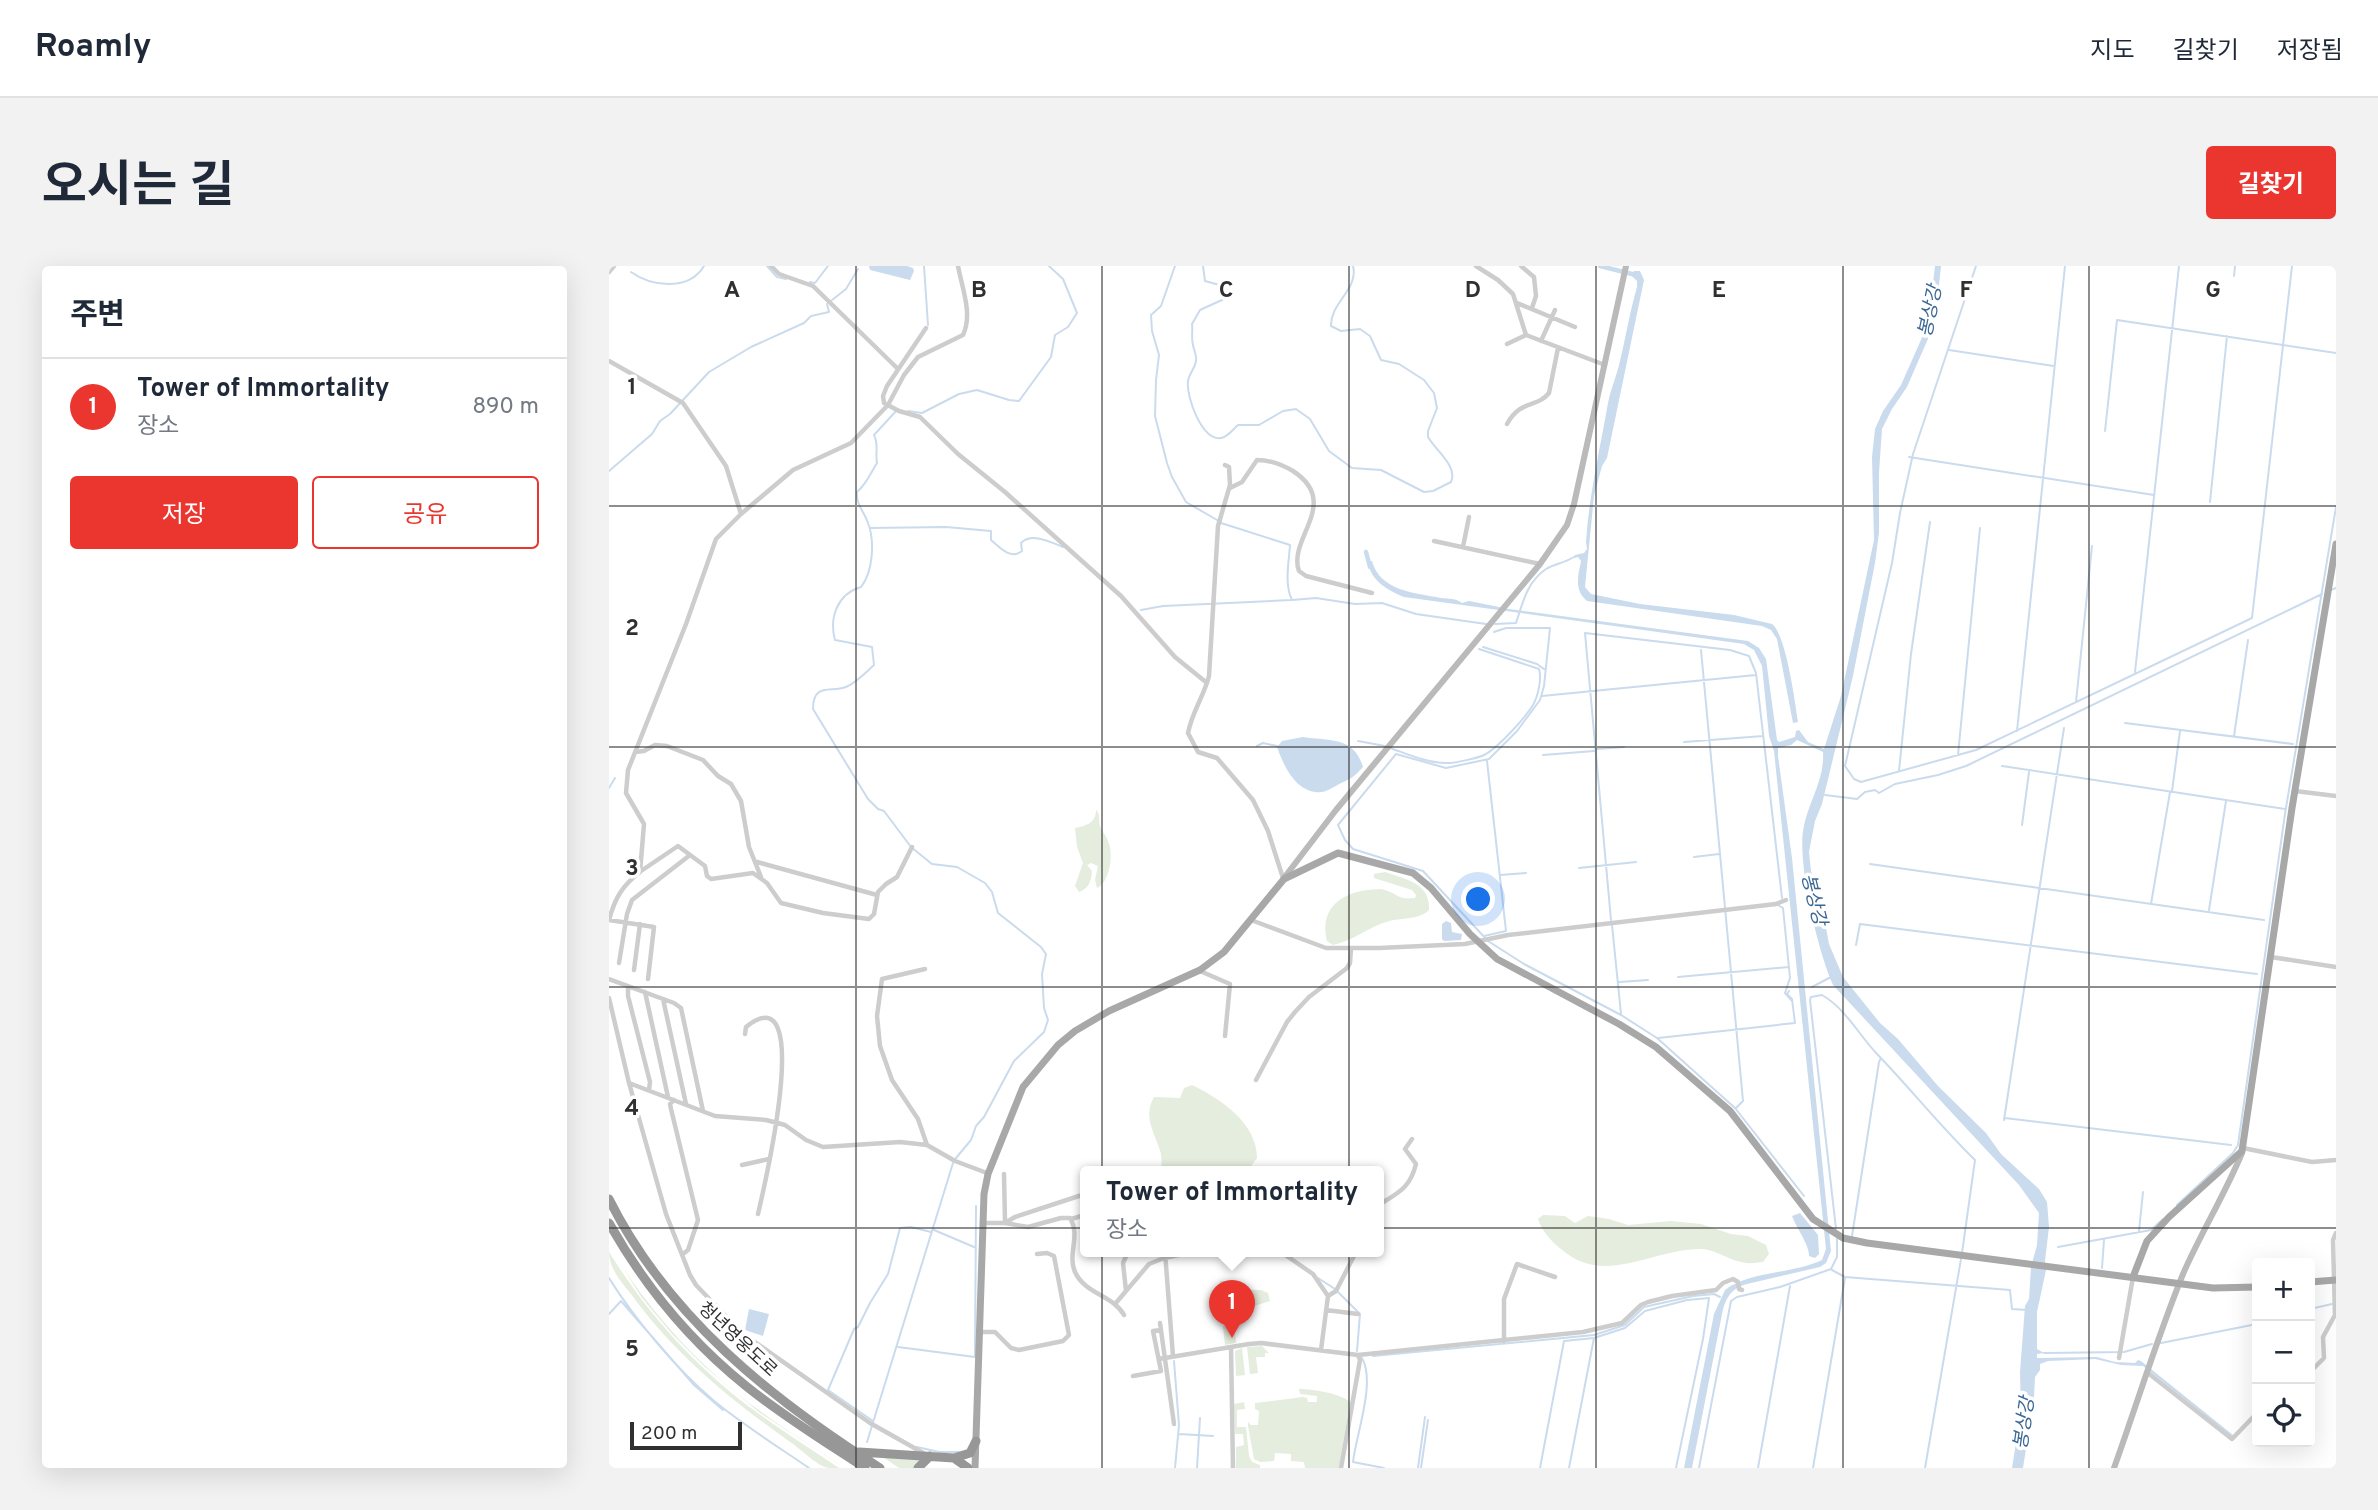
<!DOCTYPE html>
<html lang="ko">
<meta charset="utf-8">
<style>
:root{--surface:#fff;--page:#f2f2f3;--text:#1f2937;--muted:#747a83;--line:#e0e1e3;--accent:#ea362f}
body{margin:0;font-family:Overpass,"Noto Sans KR",sans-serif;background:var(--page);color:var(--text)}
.controls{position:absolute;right:21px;bottom:21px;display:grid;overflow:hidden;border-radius:7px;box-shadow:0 7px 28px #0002}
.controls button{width:63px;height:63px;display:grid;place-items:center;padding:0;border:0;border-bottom:2px solid var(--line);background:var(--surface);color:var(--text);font:35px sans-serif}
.scale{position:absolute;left:21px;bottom:18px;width:112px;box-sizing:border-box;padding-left:7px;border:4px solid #303030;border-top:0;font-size:19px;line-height:24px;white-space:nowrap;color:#303030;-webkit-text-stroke:5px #fff;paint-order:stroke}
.you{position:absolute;left:870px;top:634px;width:24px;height:24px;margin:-18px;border:5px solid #fff;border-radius:50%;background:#1a73e8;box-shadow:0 0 0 10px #1a73e833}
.badge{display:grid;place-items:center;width:46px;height:46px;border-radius:50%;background:var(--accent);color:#fff;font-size:23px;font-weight:700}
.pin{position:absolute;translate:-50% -58px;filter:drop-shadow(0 2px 4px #0008)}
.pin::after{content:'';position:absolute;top:37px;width:24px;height:21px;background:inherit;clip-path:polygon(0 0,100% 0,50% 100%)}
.popup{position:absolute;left:471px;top:900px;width:304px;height:91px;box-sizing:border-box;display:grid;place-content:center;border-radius:7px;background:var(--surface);filter:drop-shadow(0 2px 5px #0005);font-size:23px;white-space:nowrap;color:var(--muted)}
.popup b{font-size:26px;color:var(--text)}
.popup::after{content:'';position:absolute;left:50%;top:100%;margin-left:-14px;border:14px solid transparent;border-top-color:var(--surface)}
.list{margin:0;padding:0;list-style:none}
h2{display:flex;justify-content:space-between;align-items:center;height:91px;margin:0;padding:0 28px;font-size:30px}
h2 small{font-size:23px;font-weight:400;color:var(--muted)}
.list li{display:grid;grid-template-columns:46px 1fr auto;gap:21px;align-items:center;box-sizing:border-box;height:98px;padding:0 28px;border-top:2px solid var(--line)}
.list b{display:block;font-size:26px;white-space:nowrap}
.list p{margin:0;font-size:23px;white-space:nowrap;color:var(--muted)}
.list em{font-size:23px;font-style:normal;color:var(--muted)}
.actions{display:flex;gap:14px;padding:21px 28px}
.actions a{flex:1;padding:16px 0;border:2px solid var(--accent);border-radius:7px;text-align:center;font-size:24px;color:var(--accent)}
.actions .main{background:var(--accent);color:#fff}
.icon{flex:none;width:38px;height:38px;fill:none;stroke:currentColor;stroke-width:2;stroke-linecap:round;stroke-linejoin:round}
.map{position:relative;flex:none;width:1727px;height:1202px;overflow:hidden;border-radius:7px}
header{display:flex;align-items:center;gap:42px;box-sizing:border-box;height:98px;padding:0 35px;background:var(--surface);border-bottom:2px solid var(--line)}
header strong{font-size:33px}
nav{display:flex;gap:38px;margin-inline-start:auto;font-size:24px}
.intro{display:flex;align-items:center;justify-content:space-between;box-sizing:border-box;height:168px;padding:0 42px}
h1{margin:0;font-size:49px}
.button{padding:18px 32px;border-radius:7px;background:var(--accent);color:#fff;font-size:24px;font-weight:700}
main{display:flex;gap:42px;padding:0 42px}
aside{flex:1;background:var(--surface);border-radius:7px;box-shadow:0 7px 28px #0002}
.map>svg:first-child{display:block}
.green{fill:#e4edde}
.water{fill:#cadbed}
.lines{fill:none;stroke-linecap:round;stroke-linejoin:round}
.stream{stroke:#cadbed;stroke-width:2}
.canal{stroke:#cadbed;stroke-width:4.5}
.minor{stroke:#cdcdcd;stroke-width:4.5}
.secondary{stroke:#bababa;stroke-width:6}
.primary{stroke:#a8a8a8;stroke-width:7}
.motorway{stroke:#979797;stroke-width:9}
.grid{fill:none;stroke:#303030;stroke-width:2;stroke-opacity:0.55}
.labels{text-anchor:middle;stroke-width:7;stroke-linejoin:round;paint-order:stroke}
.street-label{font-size:18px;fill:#303030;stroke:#fff}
.water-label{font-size:19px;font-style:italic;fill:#3b6895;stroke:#fff}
.grid-label{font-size:23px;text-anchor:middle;font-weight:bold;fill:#303030;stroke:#fff;stroke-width:7;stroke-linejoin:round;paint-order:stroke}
</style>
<header>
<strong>Roamly</strong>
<nav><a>지도</a><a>길찾기</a><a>저장됨</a></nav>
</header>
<div class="intro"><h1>오시는 길</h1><a class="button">길찾기</a></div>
<main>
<aside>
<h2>주변<small></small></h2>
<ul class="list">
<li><span class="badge">1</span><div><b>Tower of Immortality</b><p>장소</p></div><em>890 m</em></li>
</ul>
<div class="actions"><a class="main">저장</a><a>공유</a></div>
</aside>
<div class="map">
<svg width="1727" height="1202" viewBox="0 0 1727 1202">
<rect width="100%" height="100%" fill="#fff"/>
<!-- green -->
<path class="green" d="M487 544C492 549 489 552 491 560 493 566 497 569 499 575 505 588 501 616 488 622L486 614 489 600 482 597 478 599 483 605C482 616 480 622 470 626L466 620 474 597 468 581 466 562C477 560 487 557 487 544Z
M776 606C796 613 822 617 820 644 809 655 791 651 777 656 758 662 744 675 724 679L718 675C710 644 731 627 759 624 764 624 771 622 776 624 790 629 790 634 806 632L807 629 803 624 765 612V608Z
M583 819C612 833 648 857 648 892L638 906H553C552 900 553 894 552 888 547 868 533 852 545 831L571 832 575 822Z
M934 949 956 950 966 957 979 950 1000 953 1019 959 1062 955 1092 958 1122 968 1139 970 1157 979 1160 988 1154 996C1149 996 1143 998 1138 997 1122 996 1108 983 1091 983 1043 983 995 1021 952 983 942 975 933 965 929 953Z
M0 980C39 1044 90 1101 151 1145 178 1165 208 1183 236 1202L151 1147 96 1101 63 1068 33 1032Z
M0 986C39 1049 90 1105 150 1148 176 1167 204 1184 230 1202 227 1202 223 1202 220 1202 208 1200 194 1185 184 1178 123 1135 66 1089 22 1028 12 1016 0 1002 0 986Z
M611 1015H615L617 1024H652L659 1027 661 1035 642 1041 643 1037 636 1038 638 1042 628 1044 633 1039 631 1028 612 1030Z
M625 1058 627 1077 616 1079 614 1060Z
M653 1080 660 1087H656V1091H647L649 1107 641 1108 638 1081Z
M633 1082 636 1109 627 1110 626 1085Z
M690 1123C703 1123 731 1127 741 1136L730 1202H696L695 1196 682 1195V1188L666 1187 665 1195 651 1196 645 1193 639 1160V1156L642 1159H649L650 1145 646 1143V1137L694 1131 698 1132 699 1136H708V1130L691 1128Z
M635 1136 636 1143 628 1144V1161H637L640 1190 643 1196 651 1199V1202H627V1181L635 1179 634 1168H626L625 1138Z
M274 1191 314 1193 307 1202H290Z"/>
<!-- water -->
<path class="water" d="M260 0H298L304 2 305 5 301 14 261 4Z
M1326 0H1332L1327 47 1322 66 1298 121 1283 143 1273 163 1270 207V267L1266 297 1244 410 1213 538 1206 555 1200 586 1202 605 1212 635 1220 678 1234 711 1271 757 1289 773 1329 820 1377 867 1392 888 1430 923 1438 936 1440 961 1436 995 1437 1004 1428 1046V1083L1435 1087 1428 1088V1092L1488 1091 1506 1096 1526 1097 1529 1094 1532 1095 1624 1169 1623 1171 1534 1100 1512 1099 1486 1093 1439 1095 1431 1098V1104L1426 1111 1425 1131 1414 1202H1403L1412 1145 1411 1106 1416 1040 1420 1033 1422 1001 1428 979 1430 947 1410 919 1224 719C1209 686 1189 600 1194 565 1198 537 1216 515 1214 486L1188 474 1182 479 1169 482V490L1183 592 1222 985 1217 997 1211 1001 1138 1018C1124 1022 1119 1028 1114 1043L1083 1202H1075L1105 1048 1116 1024C1141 1005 1184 1008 1213 994L1217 983 1165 485 1160 470 1153 400 1145 384 1135 378 795 331C778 324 762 315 759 296L763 295C771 325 806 327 832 332 840 333 847 332 853 337L860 335 900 343 1139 375 1150 382 1157 393 1168 474 1170 476 1186 471 1187 465 1190 464 1199 476 1215 483 1232 430 1265 274 1263 191 1266 163 1274 145 1292 119 1319 58Z
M1025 5H1031L1035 14 998 192 993 200 985 230 976 321 982 328 1031 338 1125 349 1163 358C1177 368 1186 436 1189 456L1184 457 1168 373 1162 364 1153 360 978 335C965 324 969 310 972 295L969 291 962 293 966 289 975 287 978 283 977 276C980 229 991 183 999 137 1002 122 1008 109 1011 95 1017 70 1021 45 1028 21V15L1022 9Z
M694 471C720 475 745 470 754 501 746 510 742 513 732 517 724 521 716 528 706 526 685 523 674 498 668 481L673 475Z
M837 655 842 657 843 666 853 668 852 674 835 675 833 673V658Z
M1191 947 1209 969 1210 988 1206 992 1200 990C1201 980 1187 961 1183 950Z
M140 1043 160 1048 154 1070 136 1064Z"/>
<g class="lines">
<!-- stream -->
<path class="stream" d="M158 0 168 11 177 13
M315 0 319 59
M566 0 552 40 542 49 543 65 550 89 547 114 546 150 558 197 563 211 577 236 608 254
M594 0 596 15 614 20 617 25 615 33 591 44 583 58C584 65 582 72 584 79 585 85 588 89 587 95 586 102 580 108 579 115 577 131 593 175 612 172 619 171 624 163 629 159H650L674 145 687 143 701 153 720 185 743 202 772 204 815 226 824 225 842 216C849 200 827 185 819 171V165L828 142 825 127 815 114 790 98 772 94 761 70 751 63 732 65 722 60C721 37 750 23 744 0
M1367 0 1304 188 1291 247 1283 297 1236 500 1245 513 1252 516 1367 484 1643 352 1683 0
M22 6C43 21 80 25 95 0
M1625 10 1626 0
M201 16 206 17 219 0
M1340 84 1445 100
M288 144 265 169C270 179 266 186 268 197 261 208 258 217 248 226 247 239 255 245 259 257 266 275 264 306 252 321 228 328 220 352 226 374L263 381 265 399C256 407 248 416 237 421 222 427 204 416 204 443L259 533 269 543 275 545 302 581 323 598 348 601 376 617 383 626 389 647 432 681 437 688 433 708 435 742 439 754 435 766 405 795 375 851 367 860 362 874 347 892
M299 145 313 147 350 128 368 124 400 134 410 135 442 91 446 69 459 61 468 47 454 13 440 0
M1496 165 1508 54 1727 87
M1300 191 1545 229
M0 205 43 168 51 155 61 148 100 106 142 81 195 57 202 50 220 46 218 38 237 23 249 3
M1601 236 1618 70
M612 257 681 279C680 296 675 318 683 334L707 332 746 338 773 337 807 348 877 358
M261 262 337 261 382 265V274C391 282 402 294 413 285L412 277C423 266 441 276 454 281
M1722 324 1727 322
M532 344 554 340 682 334
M886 358 907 357C914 337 917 317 937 303 945 298 955 297 963 292
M885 366 897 362H941L935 420 931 434 908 465 880 493 837 502 787 488 729 559 736 574 744 583 814 605 879 675 915 698 1012 749 1048 772 1126 842 1195 930
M874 381 928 398 935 403
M1092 384 1134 835 1127 842
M1526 406 1570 0
M933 430 1147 409
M1467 436 1483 280
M1516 457 1684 478
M1408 465 1456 0
M1625 470 1639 374
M749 475 776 480
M1075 476 1154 470
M648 480 654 477 668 480
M781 482C798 488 821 498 839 497 846 497 869 492 875 489 889 482 916 452 924 439 929 430 933 413 930 403L870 383
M988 483 1015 481
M934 489 985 485
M1349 489 1371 262
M1393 500 1676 543
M1290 505 1302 388 1321 256
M0 522 6 512
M1563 525 1571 465
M1216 529 1248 533 1256 526 1266 524 1270 527 1286 518 1329 509 1357 500 1713 328
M1413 559 1420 506
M1085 591 1110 588
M1261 598 1655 654
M970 602 1027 596
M891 609 917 607
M1542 638 1561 526
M1169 639 1174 642 1181 712 1176 727 1183 735
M1600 644 1617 535
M1002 654 976 367 1121 384 1140 390 1147 407 1173 632
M1003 659 1012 748
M875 670 897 665 878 495
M1247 679 1251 658 1648 708
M1069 711 1179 701
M1010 716 1039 714
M1203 721 1222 711
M1049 772 1186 757 1183 733 1178 728 1180 725
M1396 852 1622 879
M1395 854 1455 462
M1568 939 1624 887 1629 879 1676 548 1727 241
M1227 963 1201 734 1202 731 1213 729C1236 742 1250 769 1268 788 1301 822 1331 860 1366 894L1353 987
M325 964 365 981
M1530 965 1534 926
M1243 970 1270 796 1272 792
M1449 981 1542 964 1554 953
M1493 1002 1495 974
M1223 1004 1236 1011 1401 1024 1403 1043 1418 1044
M0 1012C25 1052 68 1104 104 1134 134 1159 168 1180 200 1202
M709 1012 726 1023
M729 1026 751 1048 748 1085
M1701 1043 1723 1038
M0 1048 12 1035 85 1119 114 1144
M1552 1077 1648 1058
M289 1081 366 1091 367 940
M1435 1087 1515 1086 1543 1078
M764 1090 985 1069 1016 1059 1035 1041 1084 1030 1105 1028 1111 1031
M753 1092C767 1116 747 1169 744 1196L775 1202
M565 1095 570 1159 566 1202
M264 1155 219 1124 245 1063 249 1061 261 1037 279 1008 291 962 302 961 322 966
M570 1168 604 1170
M258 1176 344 897
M308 1181 330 1186H350
M588 1202 591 1152
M809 1202 816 1151
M812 1202 819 1154
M931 1202 955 1075 985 1072 1016 1062 1036 1045 1078 1034 1100 1032 1094 1073 1067 1202
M960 1202 985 1072
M1090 1202 1122 1035 1128 1031 1171 1021 1222 1003 1228 991V973
M1149 1202 1181 1020
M1204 1202 1236 1012
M1316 1202 1352 993"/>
<!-- canal -->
<path class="canal" d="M991 0 1027 9
M757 286 761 301"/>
<!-- minor -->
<path class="minor" d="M162 0 170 8 204 20 289 103
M867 0 889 14 904 28 917 69
M912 0 925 11 927 30 923 42
M0 6 5 0
M908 37 966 61
M317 62 278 120 274 130 275 137 290 145 311 151 349 188 396 226 512 330 566 391 598 417
M932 75 946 44
M898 78 917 69 996 99
M0 95 74 137 117 200 132 248
M898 158C912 133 928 142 940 127L949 82
M616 199 620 201 621 219 609 260 600 410C595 430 583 446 579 467L589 486 608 492 644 534 659 565 674 612
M621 222 633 216 648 194C661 194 674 199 684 205 733 237 678 273 690 305L697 310 763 327
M825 275 931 298
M854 281 860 251
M26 486 35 485 46 479 58 480 94 494 109 510 122 518 132 535 140 581 152 611
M1686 525 1727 530
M148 596 268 629
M32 605 69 580 96 600 98 610 102 613 144 607 158 617 172 637 214 647 260 653 265 648 269 626 277 618 288 611 303 581
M0 654C6 632 13 620 31 606L35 558 17 527 19 504 77 358 107 273 132 248 184 204 242 177 279 139 295 109 309 91 354 69C364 48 353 22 349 0
M0 654 45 661 39 713
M642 654 717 682H770L856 678 899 669 1167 638 1177 634
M1662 691 1727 701
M10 697 18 648 23 634 81 589
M316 703 273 713 268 750 271 780 283 814 309 853 318 879 346 895 378 907
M25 704 31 658
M591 705 621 718 616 770
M0 713 65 737 72 742 94 845
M19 720V730L41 816 40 824
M36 726 59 831
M0 732 20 817 57 948 81 1009 87 1019 133 1067 261 1157 316 1188
M54 733 77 838
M136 768 137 761C208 704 153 930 149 948
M647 814 678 756 686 746 700 731 738 702 741 697 742 682
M20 817 106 850 157 854 176 859 197 874 214 881 291 876 318 879
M65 834 61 838 62 843 89 954 79 984 74 988
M1634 882 1703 896 1727 894
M133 899 160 893
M395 908 396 956
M770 939C790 926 801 922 807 898L796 883 803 873
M462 953 476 949
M373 957H396L419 961 452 952H461C472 970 458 988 466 1006 476 1028 504 1029 515 1049
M396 957 406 951 476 928
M556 986 564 1090
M672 986 704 1008 719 1030 727 1025 747 986
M517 1025 514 997 519 986
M506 1038 540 998 555 992 584 986
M717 1044 749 1048
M551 1057 565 1158
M371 1066H386L402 1082 410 1084 454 1075 460 1069 445 990 438 987 428 988
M895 1075V1033L908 998 946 1011
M622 1081 624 1202
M712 1084 719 1030
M1510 1092 1524 1011
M550 1093 640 1078 652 1077 749 1089 974 1066 1013 1057 1032 1039 1039 1036 1063 1030 1107 1024 1114 1017 1124 1013 1129 1016 1130 1023 1133 1024
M1701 1106 1715 1092 1714 1071 1726 1049 1724 974 1727 967
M1539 1107 1623 1173 1648 1147
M524 1110 552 1105 544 1065 552 1064
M732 1202 751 1094 749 1089"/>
<!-- secondary -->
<path class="secondary" d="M675 612 727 544 931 298 958 259 965 238 1017 0
M1505 1202C1528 1138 1548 1072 1574 1008 1592 967 1616 928 1633 887"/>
<!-- primary -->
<path class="primary" d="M1524 1011 1538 975 1560 951 1633 885 1683 542 1727 278
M1701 1016 1727 1014
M366 1202 375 928 379 908 414 821 449 779 466 765 500 745 591 704 615 686 675 613 729 587 804 607 822 622 861 668 888 693 1010 758 1047 781 1121 845 1204 953 1234 972 1258 977 1604 1022 1648 1021"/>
<!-- motorway -->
<path class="motorway" d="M0 933C59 1051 162 1133 271 1202
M0 957C35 1019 81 1075 137 1120 174 1150 215 1175 256 1202
M250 1186 345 1192 361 1187 367 1175
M345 1192 359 1202
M309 1202 321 1190"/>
</g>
<!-- grid -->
<path class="grid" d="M247 0V1202M493 0V1202M740 0V1202M987 0V1202M1234 0V1202M1480 0V1202M0 240H1727M0 481H1727M0 721H1727M0 962H1727"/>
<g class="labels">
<!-- street labels -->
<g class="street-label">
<text transform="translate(129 1073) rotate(43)" y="6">청년영웅도로</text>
</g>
<!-- water labels -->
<g class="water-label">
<text transform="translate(1320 45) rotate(-78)" y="7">봉상강</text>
<text transform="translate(1206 633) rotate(76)" y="7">봉상강</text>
<text transform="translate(1414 1157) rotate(-82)" y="7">봉상강</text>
</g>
</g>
<g class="grid-label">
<text x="123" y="31">A</text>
<text x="370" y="31">B</text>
<text x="617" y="31">C</text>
<text x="864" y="31">D</text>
<text x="1110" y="31">E</text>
<text x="1357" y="31">F</text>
<text x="1604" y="31">G</text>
<text x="23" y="128">1</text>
<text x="23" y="369">2</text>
<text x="23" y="609">3</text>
<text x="23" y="849">4</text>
<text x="23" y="1090">5</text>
</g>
</svg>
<div class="controls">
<button>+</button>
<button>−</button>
<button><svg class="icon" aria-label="locate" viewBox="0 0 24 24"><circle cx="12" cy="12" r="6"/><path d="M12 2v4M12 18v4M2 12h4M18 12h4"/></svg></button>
</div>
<div class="scale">200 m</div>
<div class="you"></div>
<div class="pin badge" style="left:623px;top:1072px">1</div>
<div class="popup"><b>Tower of Immortality</b>장소</div>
</div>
</main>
